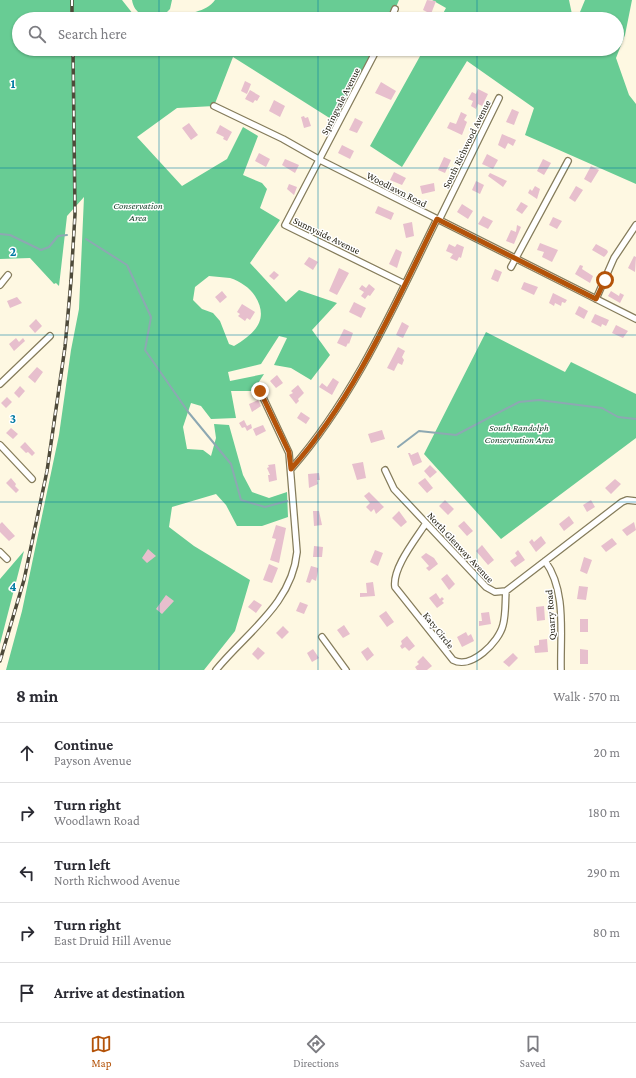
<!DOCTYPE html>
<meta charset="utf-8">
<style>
:root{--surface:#fff;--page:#f2f2f3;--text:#2b2b33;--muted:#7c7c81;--line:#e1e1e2;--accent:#b45309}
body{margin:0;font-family:"Crimson Pro",serif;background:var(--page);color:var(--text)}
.stop{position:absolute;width:12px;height:12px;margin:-9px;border:3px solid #b45309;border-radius:50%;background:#fff}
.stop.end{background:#b45309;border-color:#fff;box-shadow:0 1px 4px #0008}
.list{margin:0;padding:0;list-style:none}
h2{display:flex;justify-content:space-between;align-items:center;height:52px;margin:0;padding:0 16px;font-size:17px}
h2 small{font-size:13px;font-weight:400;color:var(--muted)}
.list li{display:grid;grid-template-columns:26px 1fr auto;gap:12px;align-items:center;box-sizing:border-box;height:60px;padding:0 16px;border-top:1px solid var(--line)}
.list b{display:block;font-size:15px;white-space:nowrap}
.list p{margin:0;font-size:13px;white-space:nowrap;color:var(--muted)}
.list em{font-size:13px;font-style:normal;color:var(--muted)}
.icon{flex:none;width:22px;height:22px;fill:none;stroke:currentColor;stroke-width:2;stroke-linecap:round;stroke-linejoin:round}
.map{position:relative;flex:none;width:636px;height:670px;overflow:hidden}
.search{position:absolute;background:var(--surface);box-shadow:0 1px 3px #0004;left:12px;right:12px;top:12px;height:44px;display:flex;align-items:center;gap:10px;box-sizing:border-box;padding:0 14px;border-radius:22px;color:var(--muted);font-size:15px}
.sheet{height:352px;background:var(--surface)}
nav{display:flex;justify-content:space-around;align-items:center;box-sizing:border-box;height:56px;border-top:1px solid var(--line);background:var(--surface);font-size:11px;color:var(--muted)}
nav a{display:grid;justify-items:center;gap:2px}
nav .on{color:var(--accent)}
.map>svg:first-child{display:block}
.forest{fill:#68cc94;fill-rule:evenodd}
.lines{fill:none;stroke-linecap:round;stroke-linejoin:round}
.stream{stroke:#8da8b2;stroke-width:2}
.building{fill:#e7bfcd}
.street-casing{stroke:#857c5b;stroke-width:8}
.street{stroke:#fff;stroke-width:5.5}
.rail-casing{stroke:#4e4a3a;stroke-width:3.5}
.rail{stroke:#fff;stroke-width:2;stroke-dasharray:6;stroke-linecap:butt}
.route{stroke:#b45309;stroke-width:5}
.grid{fill:none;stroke:#007aa2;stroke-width:1;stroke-opacity:0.55}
.labels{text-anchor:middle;stroke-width:3;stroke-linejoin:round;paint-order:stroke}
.street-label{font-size:10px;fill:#1e1b0d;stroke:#fff}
.park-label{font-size:10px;font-style:italic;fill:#1d462f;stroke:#fff}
.grid-label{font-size:13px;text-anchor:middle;font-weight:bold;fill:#007aa2;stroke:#fff;stroke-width:3;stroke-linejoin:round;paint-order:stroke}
</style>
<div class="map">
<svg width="636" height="670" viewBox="0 0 636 670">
<rect width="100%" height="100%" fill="#fef8e2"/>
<!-- forest -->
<path class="forest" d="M0 0H122L137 19H19V49H377L339 124 233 57 214 106 177 108 137 137 182 186 227 159 243 127 258 136 243 175 262 183 267 189 260 208 280 220 250 263 286 302 299 290 337 303 312 330 330 355 311 380 291 368 274 365 287 338 279 336 261 364 228 372 230 381 264 374 253 391H231L236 418 211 419 201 406 191 403 183 427 187 449 203 450 211 456 216 438 214 424 229 425 243 475 252 492 269 498 287 492 288 517 262 526H237L226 505 216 494 172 507 169 527 194 546 250 580 235 631 204 670H6L22 611 59 435 71 350 79 309 84 197 67 216 59 286 56 283 54 284 30 258 0 259ZM209 276C216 277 223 277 230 278 240 281 250 288 255 296 270 320 254 334 234 346L229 344 220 321 213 313 202 309 193 300 195 287Z
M132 0H172L170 9 160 19C147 19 134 14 132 0Z
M215 0H399L391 19H176C187 12 206 13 215 0Z
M432 0H569L573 19H440L446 8Z
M585 0H632L625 35 616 58 629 95 636 104V184L525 135 534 108 467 61 402 167 370 146 424 49H617V19H583L580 12Z
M486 332 565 372 571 362 636 394V438L501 539 424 454Z
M24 551 0 644V579Z"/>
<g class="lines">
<!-- stream -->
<path class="stream" d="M0 234 10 235 41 250 49 247 58 236 67 235
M86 239 127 265 151 317 145 350 189 413 231 464 241 500 265 507 287 501
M398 447 419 431 456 435 519 402 539 400 602 408 618 417 636 419"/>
</g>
<!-- building -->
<path class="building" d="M427 0 436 1 431 14 423 10Z
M245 81 251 84 247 94 241 91Z
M381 82 396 91 391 100 375 93Z
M478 89 488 94 482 106 478 104 476 109 471 106 473 101 468 99 472 92 476 94Z
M250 90 260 96 257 101 255 100 253 103 245 99Z
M274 100 285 106 280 117 269 111Z
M512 109 519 112 514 125 506 122Z
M461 112 467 115 464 120 467 122 462 135 447 128 450 122 456 124Z
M304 116 305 118 308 117 311 126 304 128 301 117Z
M355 118 363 122 357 133 349 130Z
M189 123 198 135 191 140 182 128Z
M220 125 232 132 227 141 223 139 224 137 216 133Z
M502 134 516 140 513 146 508 143 505 149 498 145Z
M342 145 354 151 350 159 338 153Z
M259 153 270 159 266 167 255 161Z
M487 154 498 160 493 169 482 164Z
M444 157 451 160 445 173 438 170Z
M285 159 299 165 295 173 282 165Z
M543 159 551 163 544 175 537 171Z
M591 166 599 170 591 183 584 179Z
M394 172 406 178 402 185 390 180Z
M490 173 507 181 503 187 488 176Z
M476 181 484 185 480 194 472 190Z
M434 183 435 191 422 194 420 186Z
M289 184 297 187 294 195 287 189Z
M535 186 540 189 537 199 528 193 530 189 532 191Z
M576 186 583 190 575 202 569 198Z
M521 202 528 206 522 214 516 210Z
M462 204 473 211 468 219 457 212Z
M378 206 394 213 391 220 375 213Z
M483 216 493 221 488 229 478 224Z
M553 217 562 221 557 229 549 225Z
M412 222 414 236 406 238 403 224Z
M517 225 521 227 514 244 506 241 511 230 516 232Z
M540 243 558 250 552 262 542 257 544 252 537 250Z
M449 244 455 247 457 244 464 247 461 258 459 257 457 261 450 258 453 254 446 251Z
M596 244 607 250 608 252 606 255 604 257 592 250Z
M396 249 402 252 397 268 389 264Z
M634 256 636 257 635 272 628 268Z
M309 257 318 262 313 270 304 264Z
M580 265 583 266 582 269 593 276 590 283 575 274Z
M339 268 349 273 337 295 329 291Z
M495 269 502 272 498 282 491 279Z
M274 271 279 275 274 280 269 276Z
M524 282 538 287 534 295 521 289Z
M369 284 375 289 370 296 368 295 365 299 361 296 364 292 359 289 362 285 366 288Z
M222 291 227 297 220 303 215 297Z
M611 291 619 296 620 293 624 295 620 303 608 296Z
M553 293 567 300 565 303 562 302 561 306 555 303 554 306 549 303Z
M17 297 22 303 10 308 7 301Z
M354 302 366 308 361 318 349 312Z
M242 304 255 312 250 320 247 318 245 321 238 316 240 314 237 312Z
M579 306 588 311 584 319 575 314Z
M595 314 609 320 606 326 602 324 601 327 591 322Z
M36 319 42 326 35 333 29 326Z
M402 322 409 326 403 338 396 335Z
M616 325 628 331 623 338 612 333Z
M344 329 353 333 349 344 348 343 346 347 337 343Z
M16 338 19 342 23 338 25 341 14 351 9 344Z
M398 347 405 351 402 357 404 360 402 365 398 363 394 371 387 368Z
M37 367 43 372 35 383 28 377Z
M277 375 283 383 276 388 270 381Z
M333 378 339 382 332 395 319 387 322 383 327 387Z
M298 385 304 393 298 399 299 401 296 404 289 395 293 393 291 391Z
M20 386 25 391 19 398 14 393Z
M7 397 12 402 6 408 1 403Z
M258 400 261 406 252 412 249 404Z
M301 412 310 418 306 424 297 418Z
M244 420 247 426 251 424 252 428 247 431 245 427 242 428 239 423Z
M263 425 266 431 256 436 253 429Z
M11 428 18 434 13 439 6 433Z
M382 430 385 439 371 443 368 434Z
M25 442 35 453 32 456 28 452 26 453 20 447Z
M418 452 422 462 413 466 408 453H410L411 455Z
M363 462 366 478 357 480 352 464Z
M275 464 277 480 269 482 268 475H270L267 468 269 467 268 465Z
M430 465 437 472 430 478 424 471Z
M319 473 320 480H317L318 484 309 488 308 474Z
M11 478 16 484 15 486 19 490 16 493 6 483Z
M425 478 433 488 427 493 418 483Z
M615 479 621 484 611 494 605 488Z
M369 492 384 507 376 514 374 509 371 512 366 507 370 503 364 496Z
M445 500 454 509 448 515 439 506Z
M591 500 595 507 587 512 583 505Z
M313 511H319L322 525 314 526Z
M399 511 407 522 401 527 392 518Z
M569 516 574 523 564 531 559 524Z
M464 521 473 531 467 536 458 526Z
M2 522 15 536 9 541 0 532V524Z
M634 522 636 530 627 536 622 530Z
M276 525 286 528 279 563 270 560 276 539 272 538Z
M541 536 546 543 536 552 529 542 532 539 534 542Z
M612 538 617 544 606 552 601 546Z
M482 545 494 560 488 565 476 551Z
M314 546 323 547 322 557H313Z
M148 549 156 556 147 563 142 558Z
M375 550 383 553 378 566 370 562Z
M518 550 525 560 515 567 510 561 517 556 515 553Z
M426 553 434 558 438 564 429 571 426 568 429 566 421 557Z
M584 557 592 560 587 574 580 571Z
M269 564 278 568 272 583 263 580Z
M311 566 318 568V571L316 581 312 579 310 583 306 582Z
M447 574 455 584 449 590 441 579Z
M373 582 375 596 360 597V593H367L366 583Z
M579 586 588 587 586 600 577 599Z
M436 593 440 599 442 597 444 599 442 601 444 603 437 608 429 598Z
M166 595 174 601 162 614 156 609Z
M254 600 262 605 256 613 248 607Z
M300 602 308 605 304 614 296 611Z
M544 606 545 620 537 621 536 607Z
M386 611 394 622 387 627 379 616Z
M489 612 491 624 479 626V621H482L481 613Z
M580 619H588V632H580Z
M344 625 350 634 343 638 337 630Z
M283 626 289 632 282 639 276 633Z
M466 632 468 636 471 634 474 641 462 647 457 637Z
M407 636 415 646 409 651 405 647 402 649 400 646 402 644 401 641Z
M547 639 548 652 535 653 534 646 539 645V640Z
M258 647 265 653 258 660 252 654Z
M368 647 374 655 367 661 361 652Z
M313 649 319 658 312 662 307 653Z
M580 649 588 650V664H580Z
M513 653 518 658 509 667 503 662Z
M423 656 432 666 427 670H417L415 667 419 664 417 662Z"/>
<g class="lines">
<!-- street casing -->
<g class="street-casing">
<path id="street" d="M391 19 395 9
M377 49 285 225 405 284
M214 106 283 139 320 160 636 319
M439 220 499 98
M511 267 568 161
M0 285 8 275
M596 299 614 258 636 225
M0 384 50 336
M0 445 32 479
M291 469C354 398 395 304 437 219
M385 470 394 489 486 587 495 592 506 591 622 502 627 500 636 501
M426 523C416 539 392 568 395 587L453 660C471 670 499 642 503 625 506 614 505 602 506 591
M0 552 7 559
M545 561C567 591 560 635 561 670
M322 637 346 670
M216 670C246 633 292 604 297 552L289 453 260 391"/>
</g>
<!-- street -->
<use href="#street" class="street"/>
<!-- rail casing -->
<g class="rail-casing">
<path id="rail" d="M72 0V19
M0 661 24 580 47 471 65 347 71 281 75 214 73 49"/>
</g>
<!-- rail -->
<use href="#rail" class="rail"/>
</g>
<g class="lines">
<!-- route -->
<path class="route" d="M260 391 289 452 291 469C354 399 396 302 437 219L596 299 605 280"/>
</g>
<!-- grid -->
<path class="grid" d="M159 0V19M318 0V19M477 0V19M159 49V670M318 49V670M477 49V670M0 168H636M0 335H636M0 502H636"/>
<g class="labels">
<!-- street labels -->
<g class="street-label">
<text transform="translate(340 101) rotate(-63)" y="4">Springvale Avenue</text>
<text transform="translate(466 144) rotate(-64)" y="4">South Richwood Avenue</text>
<text transform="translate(397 189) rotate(27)" y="4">Woodlawn Road</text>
<text transform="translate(327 235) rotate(26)" y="4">Sunnyside Avenue</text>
<text transform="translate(461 547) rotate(47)" y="4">North Glenway Avenue</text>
<text transform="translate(550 615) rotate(-94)" y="4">Quarry Road</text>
<text transform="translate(439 630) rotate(52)" y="4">Katy Circle</text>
</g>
<!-- park labels -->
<g class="park-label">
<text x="138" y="209">Conservation<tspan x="138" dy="12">Area</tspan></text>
<text x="519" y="431">South Randolph<tspan x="519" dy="12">Conservation Area</tspan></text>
</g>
</g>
<g class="grid-label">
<text x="13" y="88">1</text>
<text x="13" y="256">2</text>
<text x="13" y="423">3</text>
<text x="13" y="591">4</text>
</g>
</svg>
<div class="stop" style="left:605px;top:280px"></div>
<div class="stop end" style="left:260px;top:391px"></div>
<div class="search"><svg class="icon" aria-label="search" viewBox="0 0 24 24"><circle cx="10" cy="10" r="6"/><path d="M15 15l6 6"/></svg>Search here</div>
</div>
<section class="sheet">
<h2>8 min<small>Walk · 570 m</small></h2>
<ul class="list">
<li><svg class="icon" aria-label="ahead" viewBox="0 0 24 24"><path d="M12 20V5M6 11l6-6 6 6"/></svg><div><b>Continue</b><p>Payson Avenue</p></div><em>20 m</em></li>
<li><svg class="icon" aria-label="right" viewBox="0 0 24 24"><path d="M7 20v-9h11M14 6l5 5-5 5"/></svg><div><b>Turn right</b><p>Woodlawn Road</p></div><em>180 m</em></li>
<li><svg class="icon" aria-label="left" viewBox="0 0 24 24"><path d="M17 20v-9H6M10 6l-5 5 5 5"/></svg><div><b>Turn left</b><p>North Richwood Avenue</p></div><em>290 m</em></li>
<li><svg class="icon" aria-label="right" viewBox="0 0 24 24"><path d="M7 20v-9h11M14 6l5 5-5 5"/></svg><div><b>Turn right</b><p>East Druid Hill Avenue</p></div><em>80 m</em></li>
<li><svg class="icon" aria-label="arrive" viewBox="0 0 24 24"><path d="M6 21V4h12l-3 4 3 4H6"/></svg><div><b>Arrive at destination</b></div></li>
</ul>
</section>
<nav>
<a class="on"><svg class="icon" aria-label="map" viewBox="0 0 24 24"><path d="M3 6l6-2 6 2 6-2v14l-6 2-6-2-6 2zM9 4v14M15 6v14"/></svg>Map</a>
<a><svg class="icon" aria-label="directions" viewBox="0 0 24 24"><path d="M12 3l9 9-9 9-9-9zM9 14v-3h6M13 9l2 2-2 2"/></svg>Directions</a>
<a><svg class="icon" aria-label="saved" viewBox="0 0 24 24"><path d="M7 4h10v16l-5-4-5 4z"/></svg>Saved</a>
</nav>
